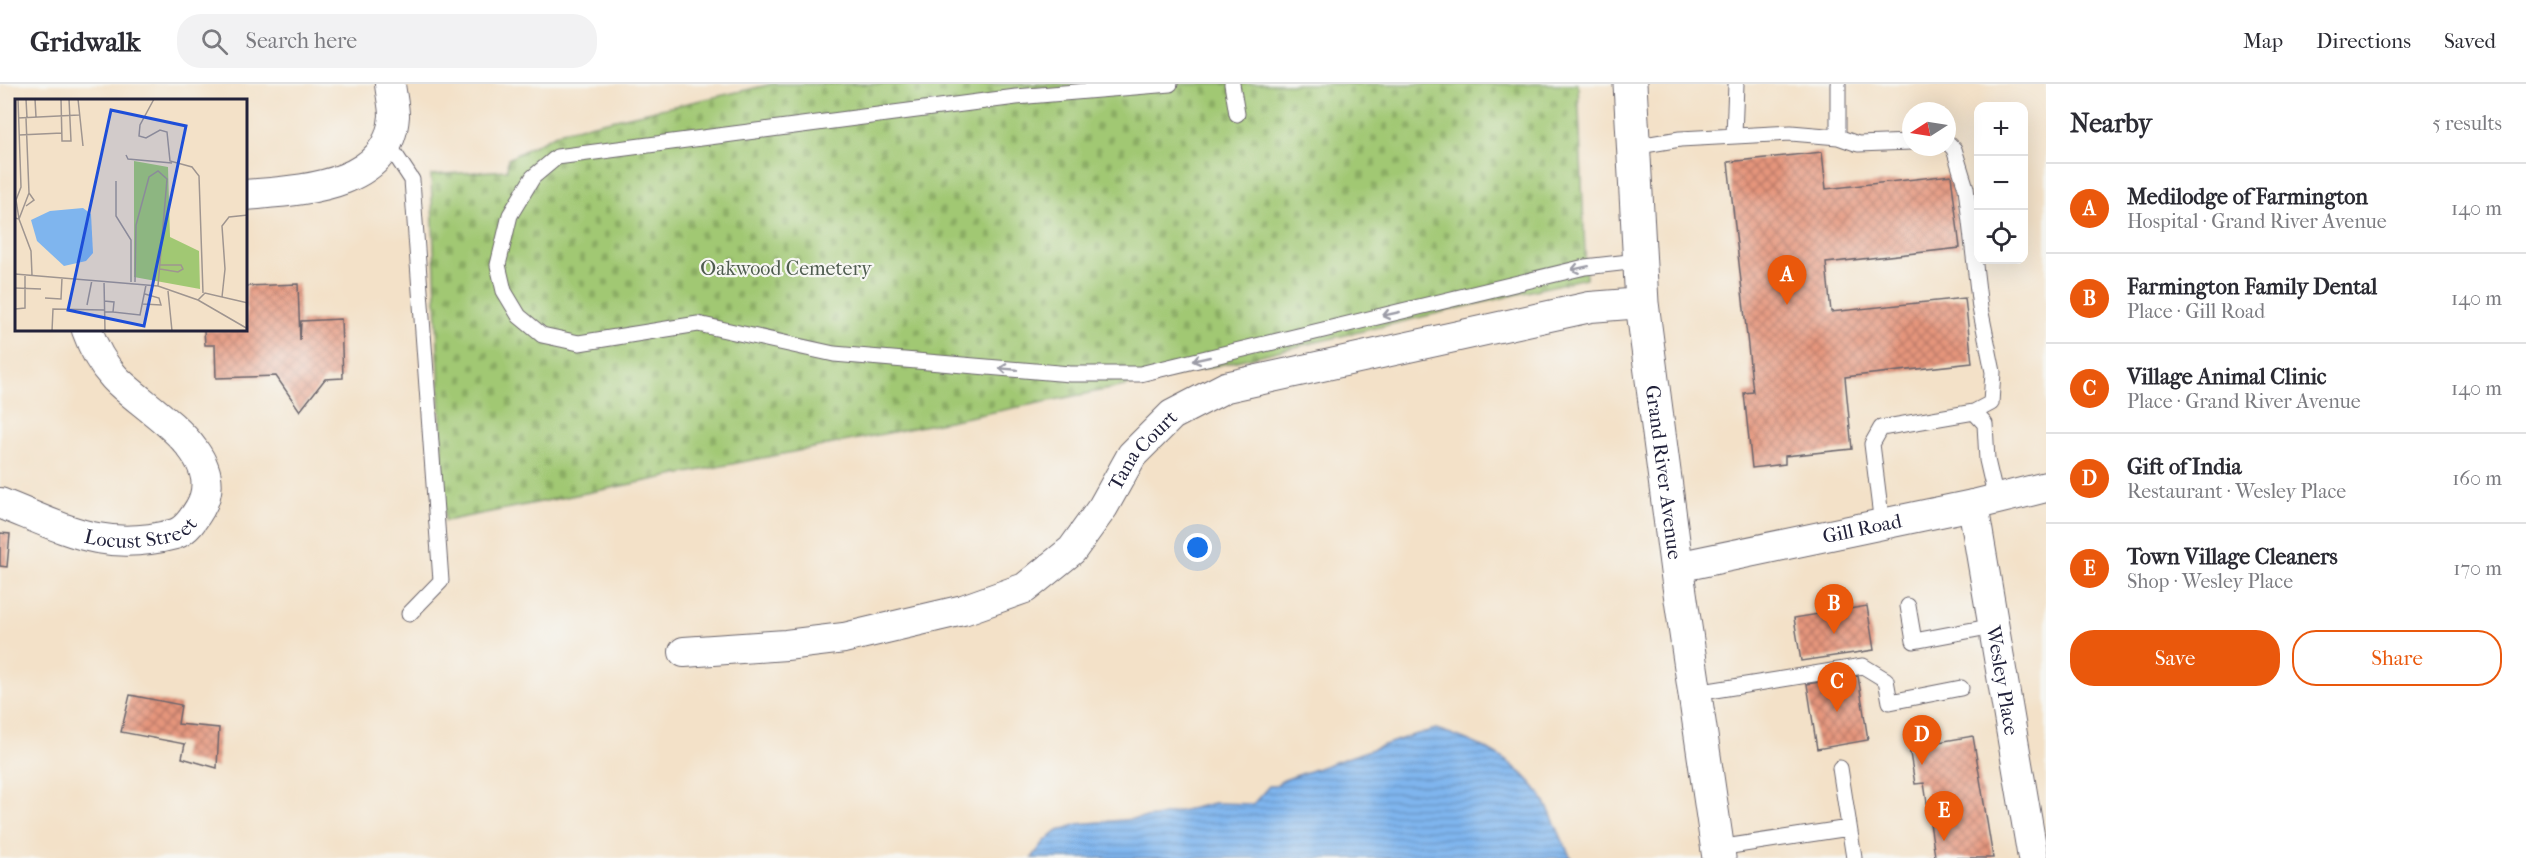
<!DOCTYPE html>
<meta charset="utf-8">
<style>
:root{--surface:#fff;--page:#f2f2f3;--text:#2b2b33;--muted:#7c7c81;--line:#e1e1e2;--accent:#ea580c}
body{margin:0;font-family:"IM FELL French Canon",serif;background:var(--page);color:var(--text)}
.controls{position:absolute;right:18px;top:18px;display:grid;overflow:hidden;border-radius:12px;box-shadow:0 6px 24px #0002}
.controls button{width:54px;height:54px;display:grid;place-items:center;padding:0;border:0;border-bottom:2px solid var(--line);background:var(--surface);color:var(--text);font:30px sans-serif}
.compass{position:absolute;left:1902px;top:18px;width:54px;height:54px;border-radius:50%;background:var(--surface);box-shadow:0 6px 24px #0002;rotate:258deg}
.you{position:absolute;left:1198px;top:464px;width:21px;height:21px;margin:-15px;border:4px solid #fff;border-radius:50%;background:#1a73e8;box-shadow:0 0 0 9px #1a73e833}
.badge{display:grid;place-items:center;width:39px;height:39px;border-radius:50%;background:var(--accent);color:#fff;font-size:20px;font-weight:700}
.pin{position:absolute;translate:-50% -50px;filter:drop-shadow(0 2px 3px #0008)}
.pin::after{content:'';position:absolute;top:32px;width:21px;height:18px;background:inherit;clip-path:polygon(0 0,100% 0,50% 100%)}
.list{margin:0;padding:0;list-style:none}
h2{display:flex;justify-content:space-between;align-items:center;height:78px;margin:0;padding:0 24px;font-size:26px}
h2 small{font-size:20px;font-weight:400;color:var(--muted)}
.list li{display:grid;grid-template-columns:39px 1fr auto;gap:18px;align-items:center;box-sizing:border-box;height:90px;padding:0 24px;border-top:2px solid var(--line)}
.list b{display:block;font-size:22px;white-space:nowrap}
.list p{margin:0;font-size:20px;white-space:nowrap;color:var(--muted)}
.list em{font-size:20px;font-style:normal;color:var(--muted)}
.actions{display:flex;gap:12px;padding:18px 24px}
.actions a{flex:1;padding:14px 0;border:2px solid var(--accent);border-radius:24px;text-align:center;font-size:21px;color:var(--accent)}
.actions .main{background:var(--accent);color:#fff}
.icon{flex:none;width:33px;height:33px;fill:none;stroke:currentColor;stroke-width:2;stroke-linecap:round;stroke-linejoin:round}
.map{position:relative;flex:none;width:2046px;height:774px;overflow:hidden}
header{display:flex;align-items:center;gap:36px;box-sizing:border-box;height:84px;padding:0 30px;background:var(--surface);border-bottom:2px solid var(--line)}
header strong{font-size:28px}
nav{display:flex;gap:33px;margin-inline-start:auto;font-size:21px}
.search{width:420px;height:54px;background:var(--page);display:flex;align-items:center;gap:15px;box-sizing:border-box;padding:0 21px;border-radius:24px;color:var(--muted);font-size:22px}
main{display:flex}
aside{flex:1;background:var(--surface)}
.map>svg:first-child{display:block}
.cemetery{fill:url(#cemetery-stones);stroke:#627557;stroke-width:1.5}
.water{fill:url(#water-rules);stroke:#506c94;stroke-width:1.5}
.building{fill:url(#building-cross-hatch)}
.lines{fill:none;stroke-linecap:round;stroke-linejoin:round}
.service-casing{stroke:#6b656c;stroke-width:17}
.minor-casing{stroke:#6b656c;stroke-width:32}
.secondary-casing{stroke:#6b656c;stroke-width:35}
.service{stroke:#fff;stroke-width:15}
.minor{stroke:#fff;stroke-width:30}
.secondary{stroke:#fff;stroke-width:33}
.oneway{stroke:#9c9ca7}
.labels{text-anchor:middle;stroke-width:4.5;stroke-linejoin:round;paint-order:stroke}
.park-label{font-size:20px;fill:#4e5c4f;stroke:#f6f6f2}
.street-label{font-size:20px;fill:#22223b;stroke:#f6f6f2}
.inset-road{fill:none;stroke:#9f9590;stroke-width:1.5}
.view{fill:#1d4ed8;fill-opacity:0.15;stroke:#1d4ed8;stroke-width:3}
.inset-edge{fill:none;stroke:#22223b;stroke-width:3}
</style>
<header>
<strong>Gridwalk</strong>
<div class="search"><svg class="icon" aria-label="search" viewBox="0 0 24 24"><circle cx="10" cy="10" r="6"/><path d="M15 15l6 6"/></svg>Search here</div>
<nav><a>Map</a><a>Directions</a><a>Saved</a></nav>
</header>
<main>
<div class="map">
<svg width="2046" height="774" viewBox="0 0 2046 774">
<defs>
<pattern id="cemetery-stones" width="16" height="16" patternUnits="userSpaceOnUse" patternTransform="scale(1.5)"><rect width="16" height="16" fill="#a1c873"/><path d="M2 7V4a2 2 0 0 1 4 0v3zM10 15v-3a2 2 0 0 1 4 0v3z" fill="#8aac64"/></pattern>
<pattern id="water-rules" width="6" height="5" patternUnits="userSpaceOnUse" patternTransform="scale(1.5)"><rect width="6" height="5" fill="#7fb5ee"/><path d="M0 2.5h6" fill="none" stroke="#6893c2"/></pattern>
<pattern id="building-cross-hatch" width="8" height="8" patternUnits="userSpaceOnUse" patternTransform="scale(1.5)"><rect width="8" height="8" fill="#e5957c"/><path d="M0 0l8 8M0 8l8-8" fill="none" stroke="#b97967"/></pattern>
</defs>
<rect width="100%" height="100%" fill="#f6f6f2"/>
<filter id="ink" filterUnits="userSpaceOnUse"><feTurbulence type="fractalNoise" baseFrequency=".0167" numOctaves="2"/><feDisplacementMap in="SourceGraphic" scale="12" xChannelSelector="R" yChannelSelector="G"/><feConvolveMatrix kernelMatrix="1 2 1 2 8 2 1 2 1" color-interpolation-filters="sRGB"/></filter>
<filter id="wash" filterUnits="userSpaceOnUse"><feTurbulence type="fractalNoise" baseFrequency=".008" numOctaves="4" result="noise"/><feDisplacementMap in="SourceGraphic" scale="24" xChannelSelector="R" yChannelSelector="G"/><feGaussianBlur stdDeviation="1.35" result="paint"/><feColorMatrix in="noise" values="0 0 0 0 0 0 0 0 0 0 0 0 0 0 0 0 0 1.4 0 .05"/><feComposite in="paint" operator="in"/></filter>
<g filter="url(#wash)">
<rect width="100%" height="100%" fill="#f3e1c8"/>
<!-- cemetery -->
<path class="cemetery" d="M773 0H1578L1586 194 1165 294 445 437 431 91 507 86 508 75 562 47Z"/>
<!-- water -->
<path class="water" d="M1436 645C1471 656 1507 671 1532 700 1550 720 1558 750 1571 774H1032L1044 758 1058 747 1078 740 1155 733 1214 719 1253 720 1269 702H1275L1281 697 1410 652Z"/>
<g id="blocks">
<!-- building -->
<path class="building" d="M1822 68 1826 105 1951 91 1960 164 1826 179 1831 228 1965 214 1972 279 1845 293 1852 365 1785 372V380L1752 384 1744 309 1753 308 1728 78Z
M298 200 300 257 301 237 341 235 343 294 325 295 300 327 276 292 216 294 215 261H205L204 246H246V202Z
M0 449 10 450 7 483 0 482Z
M1867 522 1874 566 1801 577 1794 534Z
M1858 592 1868 656 1817 665 1807 600Z
M130 611 181 621 178 640 219 644 217 684 182 674 185 660 121 648Z
M1973 652 1993 774H1929L1935 772 1924 699 1915 700 1909 663Z"/>
</g>
</g>
<g filter="url(#ink)">
<use href="#blocks" fill-opacity="0" stroke="#6b656c" stroke-width="1.5"/>
<g class="lines">
<!-- service casing -->
<g class="service-casing">
<path id="service" d="M1170 0 1016 13 557 73 533 93 510 131 498 181 504 207 519 232 542 251 579 259 698 240 834 270 1070 290H1140L1585 183 1638 177
M1232 0 1237 30
M1734 51 1736 0
M1838 53V0
M387 58 412 96 441 497 409 530
M1947 58 1954 65 1966 104 1980 224 1993 288 1991 319 1974 328
M1633 63 1680 55 1791 49 1838 53 1858 60 1911 58
M1882 441 1872 360 1881 344 1974 328 1985 340 1987 376 1996 415
M1908 522 1914 557 1994 542
M1696 609 1863 582 1886 596 1890 618 1961 604
M1840 684 1854 774
M1718 764 1849 744"/>
</g>
<!-- minor casing -->
<g class="minor-casing">
<g id="minor">
<path d="M246 111C301 106 389 104 394 32 394 22 391 10 390 0"/>
<path id="s1" d="M0 419C66 445 103 469 175 450 187 446 194 434 200 424 231 369 143 325 114 293 102 280 93 263 87 246"/>
<path id="s2" d="M1973 421 2033 774"/>
<path id="s3" d="M1677 483 1973 421 2046 403"/>
<path id="s4" d="M684 568 786 561 844 554 963 526 1025 504 1072 466 1103 423 1132 371 1172 331 1226 303 1590 223 1642 219"/>
</g>
</g>
<!-- secondary casing -->
<g class="secondary-casing">
<g id="secondary">
<path id="s5" d="M1630 0 1642 219 1678 495 1719 774"/>
</g>
</g>
<!-- service -->
<use href="#service" class="service"/>
<!-- minor -->
<use href="#minor" class="minor"/>
<!-- secondary -->
<use href="#secondary" class="secondary"/>
</g>
<!-- one-way arrows -->
<defs><path id="oneway-shaft" d="M-6 0H5M1.5-3L5.5 0L1.5 3" fill="none" stroke-width="1.6" stroke-linecap="round" stroke-linejoin="round" transform="scale(1.5)"/></defs>
<g class="oneway">
<use href="#oneway-shaft" transform="translate(1580 184) rotate(168)"/>
<use href="#oneway-shaft" transform="translate(1391 230) rotate(167)"/>
<use href="#oneway-shaft" transform="translate(1201 275) rotate(167)"/>
<use href="#oneway-shaft" transform="translate(1008 285) rotate(-175)"/>
</g>
</g>
<g class="labels">
<!-- park labels -->
<g class="park-label">
<text x="786" y="191">Oakwood Cemetery</text>
</g>
<!-- street labels -->
<g class="street-label">
<text dy="7" stroke="none"><textPath href="#s4" startOffset="532">Tana Court</textPath></text>
<text dy="7" stroke="none"><textPath href="#s5" startOffset="390">Grand River Avenue</textPath></text>
<text dy="7" stroke="none"><textPath href="#s1" startOffset="148">Locust Street</textPath></text>
<text dy="7" stroke="none"><textPath href="#s3" startOffset="189">Gill Road</textPath></text>
<text dy="7" stroke="none"><textPath href="#s2" startOffset="178">Wesley Place</textPath></text>
</g>
</g>
<!-- overview -->
<g transform="translate(15 15)">
<rect width="232" height="232" fill="#f3e1c8"/>
<path d="M119 62 153 68 155 138 184 152 185 190 119 178Z" fill="#a1c873"/>
<path d="M68 109 76 115 78 154 71 162 49 167 22 142 16 121 35 112Z" fill="#7fb5ee"/>
<path class="inset-road" d="M11 0 12 19M20 0 21 18M46 0 47 42H56L54 0M63 0 68 47M139 0 125 26 124 37 131 39 145 31 152 33 155 62 177 68 184 77 188 194M3 19 64 16M11 19 14 94 4 120 16 152 17 176M4 36 47 34M111 56 113 60 157 64M101 82V117L116 141V183M11 107 19 101 14 94M0 119 4 120 1 101 6 88 3 0M145 170 163 173 168 170 166 166H145M0 175 143 187 183 201 233 230M89 182 90 232M120 183 121 126 134 78 143 72 152 80 143 187M0 189 26 190M153 192 157 232M207 198 210 170 207 127 214 118 233 116M30 199 46 200 47 179M183 201 190 194 233 204M89 202 99 203 98 213H89M128 205 146 206 144 199 130 195M72 206 77 181M0 210 10 209V176M98 213 125 216 131 186M37 232 38 210 89 211"/>
<path class="view" d="M96 11 171 27 129 227 53 211Z"/>
<rect width="232" height="232" class="inset-edge"/>
</g>
</svg>
<div class="controls">
<button>+</button>
<button>−</button>
<button><svg class="icon" aria-label="locate" viewBox="0 0 24 24"><circle cx="12" cy="12" r="6"/><path d="M12 2v4M12 18v4M2 12h4M18 12h4"/></svg></button>
</div>
<svg class="compass" viewBox="-18 -18 36 36"><path d="M0-13l5 13h-10z" fill="#e53935"/><path d="M0 13l5-13h-10z" fill="#7c7c81"/></svg>
<div class="you"></div>
<div class="pin badge" style="left:1787px;top:221px">A</div>
<div class="pin badge" style="left:1834px;top:550px">B</div>
<div class="pin badge" style="left:1837px;top:628px">C</div>
<div class="pin badge" style="left:1922px;top:681px">D</div>
<div class="pin badge" style="left:1944px;top:757px">E</div>
</div>
<aside>
<h2>Nearby<small>5 results</small></h2>
<ul class="list">
<li><span class="badge">A</span><div><b>Medilodge of Farmington</b><p>Hospital · Grand River Avenue</p></div><em>140 m</em></li>
<li><span class="badge">B</span><div><b>Farmington Family Dental</b><p>Place · Gill Road</p></div><em>140 m</em></li>
<li><span class="badge">C</span><div><b>Village Animal Clinic</b><p>Place · Grand River Avenue</p></div><em>140 m</em></li>
<li><span class="badge">D</span><div><b>Gift of India</b><p>Restaurant · Wesley Place</p></div><em>160 m</em></li>
<li><span class="badge">E</span><div><b>Town Village Cleaners</b><p>Shop · Wesley Place</p></div><em>170 m</em></li>
</ul>
<div class="actions"><a class="main">Save</a><a>Share</a></div>
</aside>
</main>
